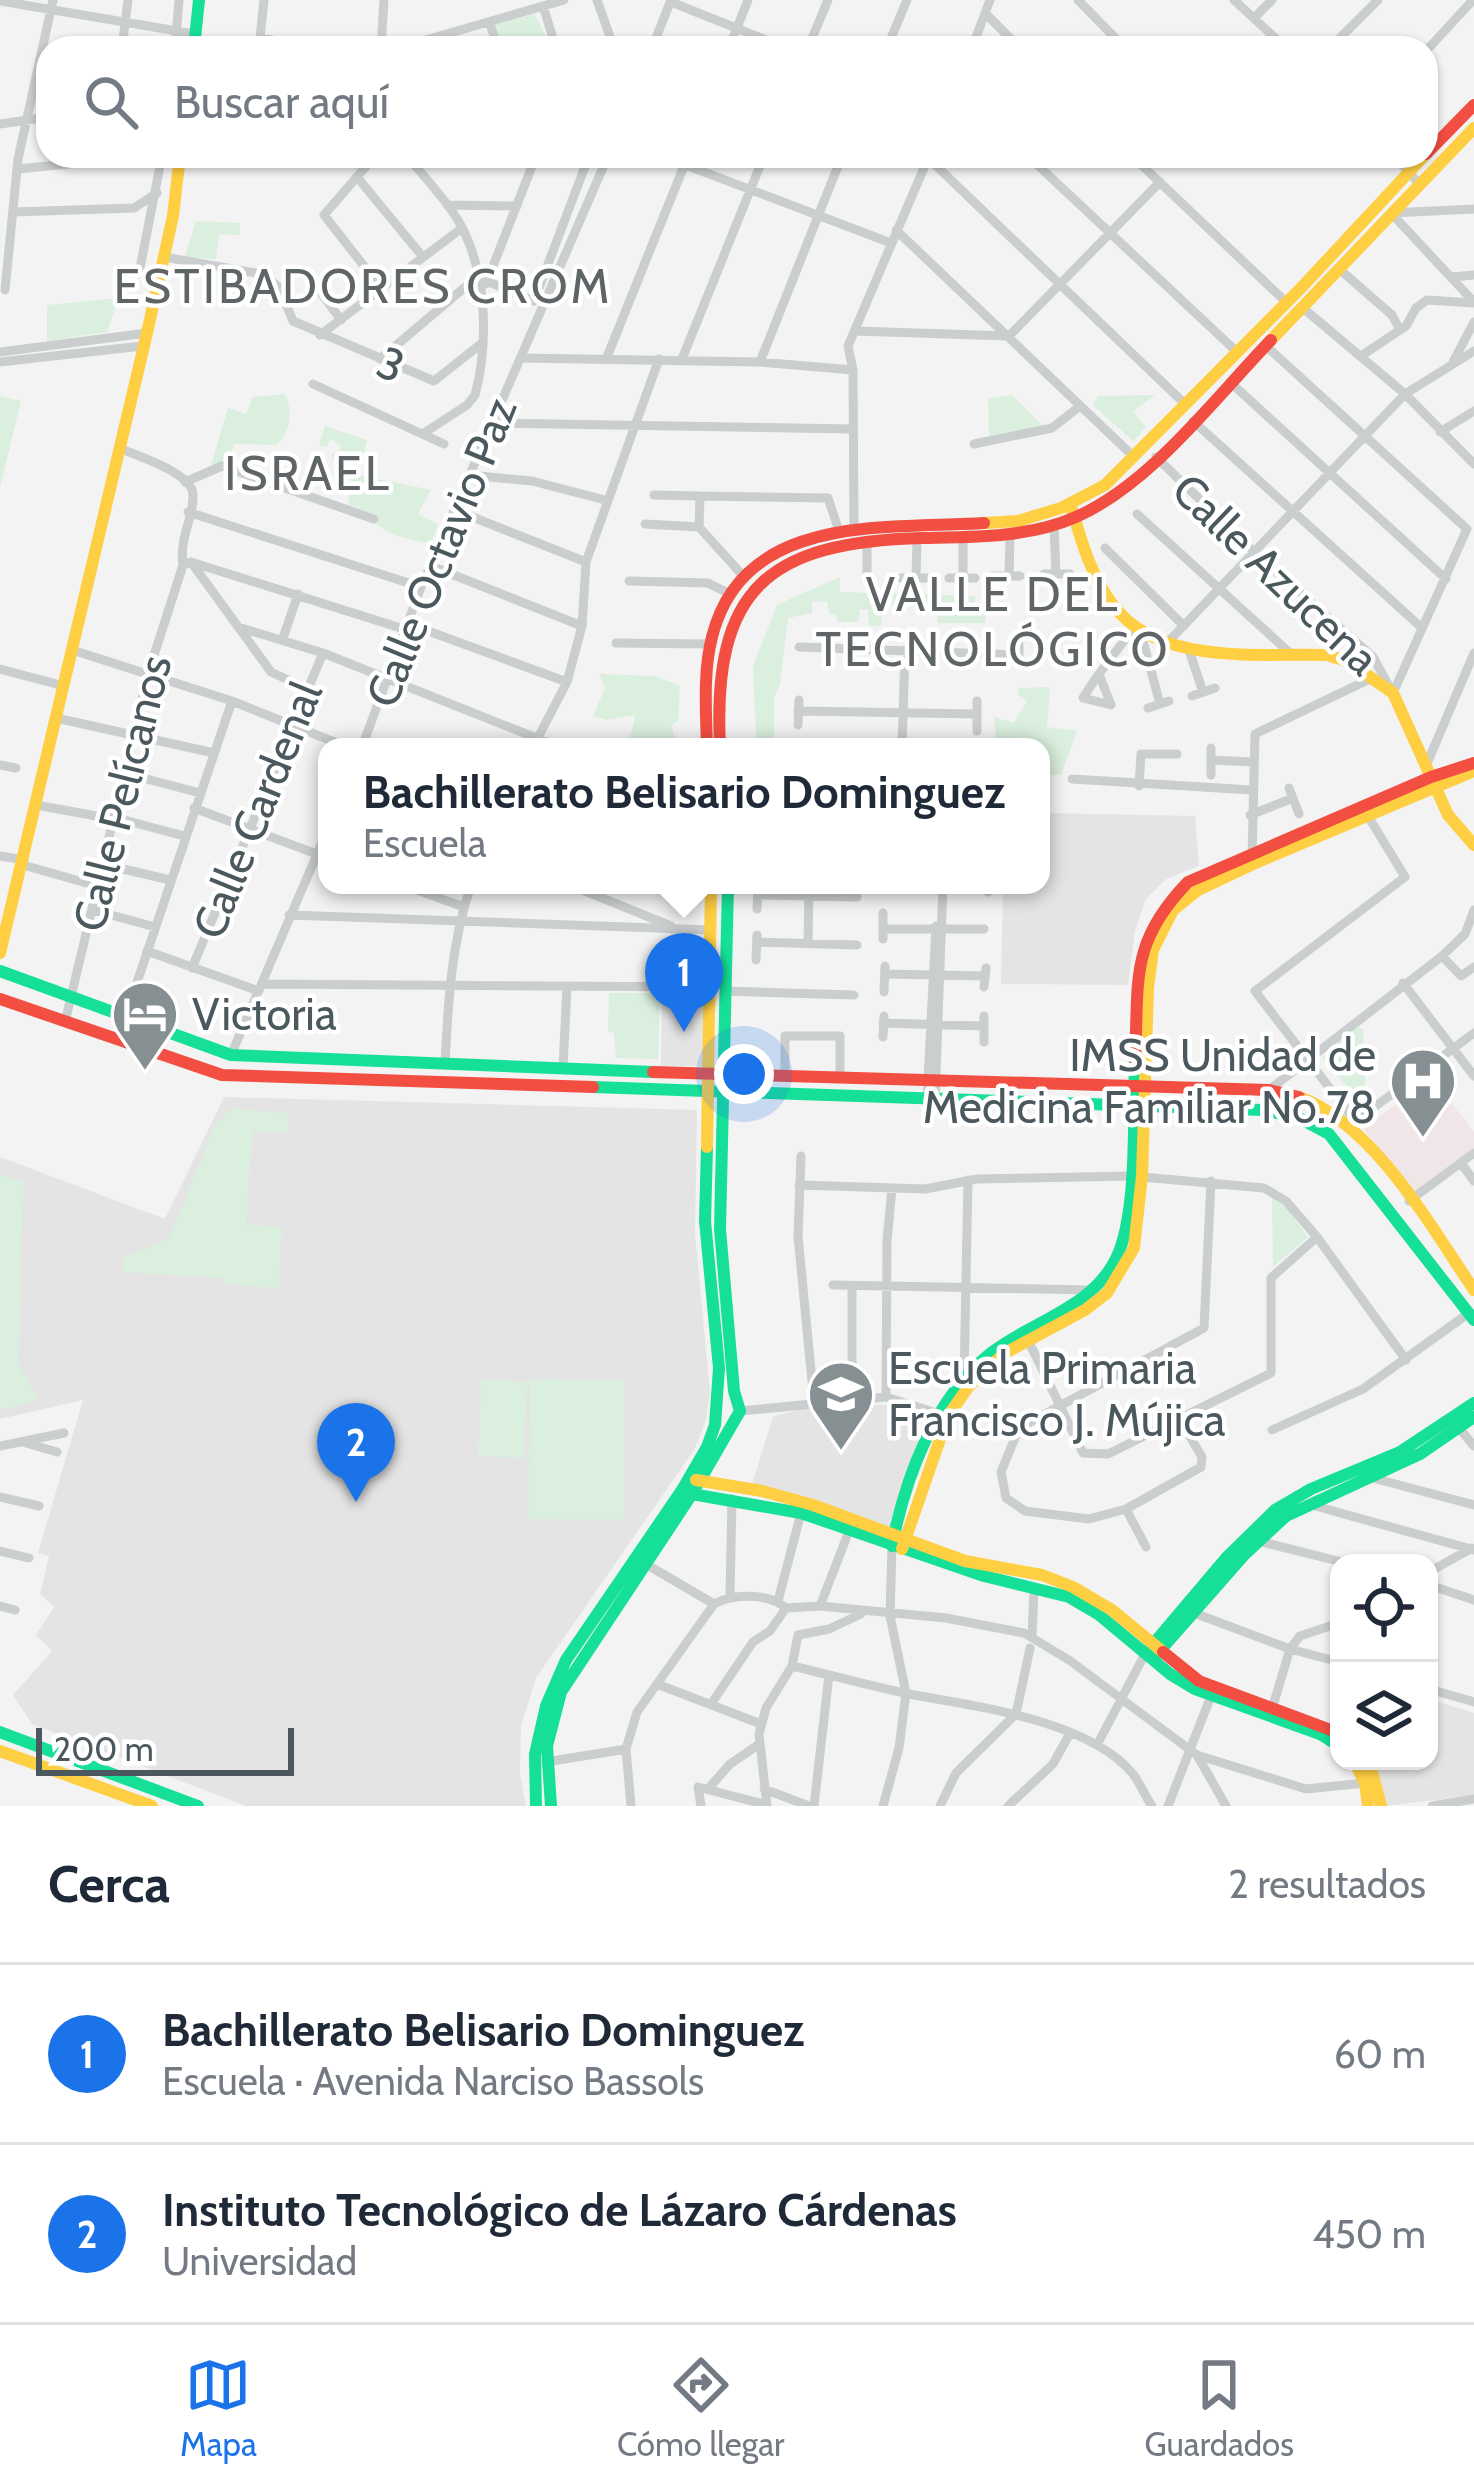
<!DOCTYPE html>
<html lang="es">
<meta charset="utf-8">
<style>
:root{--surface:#fff;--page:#f6f6f7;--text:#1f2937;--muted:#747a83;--line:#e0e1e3;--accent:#1a73e8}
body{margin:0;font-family:Cabin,sans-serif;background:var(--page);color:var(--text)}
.controls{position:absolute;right:36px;bottom:36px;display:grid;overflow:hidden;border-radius:24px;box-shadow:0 3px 9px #0004}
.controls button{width:108px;height:108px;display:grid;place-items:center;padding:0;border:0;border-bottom:3px solid var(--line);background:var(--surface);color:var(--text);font:60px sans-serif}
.scale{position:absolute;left:36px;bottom:30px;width:258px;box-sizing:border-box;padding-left:12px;border:6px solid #4b595e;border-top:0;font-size:33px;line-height:42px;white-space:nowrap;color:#4b595e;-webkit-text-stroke:9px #fff;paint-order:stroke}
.you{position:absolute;left:744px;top:1074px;width:42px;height:42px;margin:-30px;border:9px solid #fff;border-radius:50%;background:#1a73e8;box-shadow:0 0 0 18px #1a73e833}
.badge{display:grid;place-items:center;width:78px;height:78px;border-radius:50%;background:var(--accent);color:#fff;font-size:39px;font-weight:700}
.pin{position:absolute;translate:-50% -99px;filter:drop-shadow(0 3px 6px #0008)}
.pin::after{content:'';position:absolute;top:63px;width:42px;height:36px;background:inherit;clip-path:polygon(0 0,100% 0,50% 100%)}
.popup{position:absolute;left:318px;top:738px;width:732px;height:156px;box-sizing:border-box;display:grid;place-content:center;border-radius:24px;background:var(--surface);filter:drop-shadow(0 3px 9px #0005);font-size:39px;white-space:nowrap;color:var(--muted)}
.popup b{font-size:45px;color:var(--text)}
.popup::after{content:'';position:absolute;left:50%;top:100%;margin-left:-24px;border:24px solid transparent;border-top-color:var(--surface)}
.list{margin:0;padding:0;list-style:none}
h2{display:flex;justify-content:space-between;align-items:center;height:156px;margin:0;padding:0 48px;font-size:51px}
h2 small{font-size:39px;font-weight:400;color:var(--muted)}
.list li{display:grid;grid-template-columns:78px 1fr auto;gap:36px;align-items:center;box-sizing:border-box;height:180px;padding:0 48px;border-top:3px solid var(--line)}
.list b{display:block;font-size:45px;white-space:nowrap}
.list p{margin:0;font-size:39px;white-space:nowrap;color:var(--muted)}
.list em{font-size:39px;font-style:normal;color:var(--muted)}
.icon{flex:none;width:66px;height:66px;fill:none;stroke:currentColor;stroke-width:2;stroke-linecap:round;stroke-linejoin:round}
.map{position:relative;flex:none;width:1474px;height:1806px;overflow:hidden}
.search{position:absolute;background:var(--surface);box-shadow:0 3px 9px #0004;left:36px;right:36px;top:36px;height:132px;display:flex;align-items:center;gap:30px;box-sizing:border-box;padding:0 42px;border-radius:36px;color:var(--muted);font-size:45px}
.sheet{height:516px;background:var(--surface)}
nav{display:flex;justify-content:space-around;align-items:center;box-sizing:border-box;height:168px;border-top:3px solid var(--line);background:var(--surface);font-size:33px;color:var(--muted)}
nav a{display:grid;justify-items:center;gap:6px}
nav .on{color:var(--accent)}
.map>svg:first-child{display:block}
.education{fill:#e5e4e5}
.medical{fill:#f0e6e8}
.green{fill:#daefde}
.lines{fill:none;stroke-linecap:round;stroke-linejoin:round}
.street{stroke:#cbcece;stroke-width:9}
.fast{stroke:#16e098;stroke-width:12}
.slow{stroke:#ffcf43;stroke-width:12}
.jam{stroke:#f24e42;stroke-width:12}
.labels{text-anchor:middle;stroke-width:9;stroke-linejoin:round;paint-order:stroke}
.street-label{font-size:45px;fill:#4b595e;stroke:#fff}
.poi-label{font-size:45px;fill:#4b595e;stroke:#fff;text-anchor:start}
.neighbourhood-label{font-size:48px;letter-spacing:3px;fill:#5f6466;stroke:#fff}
</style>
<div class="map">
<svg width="1474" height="1806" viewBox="0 0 1474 1806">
<rect width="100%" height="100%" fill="#f3f3f3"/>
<!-- education -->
<path class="education" d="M1041 813 1195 816 1199 866 1166 879 1146 899 1135 931 1128 985 1001 984 1003 885H1041Z
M662 999H708L707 1066H661Z
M224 1097 697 1110 695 1234 710 1392 706 1420 694 1450 536 1678 521 1726 520 1774 526 1806H246L32 1724 13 1695 52 1651 36 1635 54 1607 40 1594 49 1556 38 1553 83 1400 0 1419V1157L165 1219Z
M811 1405H895L930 1422 893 1530 752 1484 773 1417Z
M1429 1699 1474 1713V1795L1386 1806 1376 1761H1429Z"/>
<!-- medical -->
<path class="medical" d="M1431 1077 1474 1132V1148L1414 1194 1364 1129Z"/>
<!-- green -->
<path class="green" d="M535 14 546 37 502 48 494 25Z
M196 221 240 223V235L219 234 216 259 185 257Z
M119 298 107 332 47 341V305Z
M285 394C293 411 291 432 276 445L234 444 228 463 211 465 228 408 246 414 253 397Z
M1012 395 1043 426 989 437 988 399Z
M1155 395 1133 412 1146 427 1133 441 1093 405 1098 396Z
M0 396 21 401 0 488Z
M325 426 367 440 362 461 336 466 331 454 339 452 341 445 330 439 327 447 319 445Z
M354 474 431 490 418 514 438 524 431 544 396 536 377 525 379 516 348 504Z
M840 577V592L975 596V603L987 604 985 623H938L937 613 925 612 924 603 916 596 900 595 897 605H893V598L884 597 881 626H869L868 609H860L858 622H838L835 614 829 613 827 602 812 601V613L788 618 780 684 774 698V739L756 738 753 666 777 605Z
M599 674 655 676 680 686 678 721 671 725 675 737 689 742 687 747 637 744 630 739 635 715 606 720 593 716 605 688Z
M1050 687 1047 727 1077 731 1061 775H1041V747H993L996 741 994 717 1014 723 1027 701 1018 694V688Z
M609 993H660L658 1059 616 1058 614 1033 608 1032Z
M1355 1025 1363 1029 1366 1108 1322 1058Z
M231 1109 289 1113 288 1132 252 1131 246 1224 282 1227 279 1288 224 1284V1278L122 1272 123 1258 169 1239 215 1126Z
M0 1174 23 1182 18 1364 38 1400 0 1410Z
M1272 1198 1286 1207 1308 1237 1273 1267Z
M530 1379 625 1380 624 1520 529 1519Z
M481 1380 527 1382 524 1458 478 1456Z"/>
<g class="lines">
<!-- street -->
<path class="street" d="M264 0 260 38 318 48
M597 0 614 48
M1078 0 1125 48
M1234 0 1286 48
M0 1 195 34
M671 2 786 48
M543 6 556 48
M985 13 1020 48
M1254 18 1272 0
M490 24 498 48
M122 48 128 0
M175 48 179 0
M381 48 384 0
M398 48 564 0
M652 48 671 0
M729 48 748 0
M808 48 828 0
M887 48 907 0
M972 48 990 0
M1330 48 1378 0
M1426 51 1473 0
M0 124 48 117
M375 156 324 215 382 289
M407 156C424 177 446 199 459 222 487 271 489 342 475 395L467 405 424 433
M662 156 891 243
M1028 156 1237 352
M1132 156 1286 302
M1395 156 1419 184
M928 158 1185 404
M17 169 152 156
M357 177 423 257
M447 205 517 206
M13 212 134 208 157 193
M1391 213 1474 302
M1391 213 1474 209
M896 230 1133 456
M164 257 262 274 279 287 293 321 434 381 482 343
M1338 268 1392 315 1400 330
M305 271 341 320
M139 273 162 156
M1451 277 1474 275
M486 284 536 156
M5 290 18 159 53 0
M1303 308 1405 394 1474 464
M855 331 1009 336 1160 182
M320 335 462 228
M1266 346 1467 529 1393 693
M0 352 147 333
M1361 356 1406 326 1416 308 1427 300 1474 303
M607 357 688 156
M520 358 760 362 853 370
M380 359 477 277 534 301 589 156
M682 359 764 156
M0 362 142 346
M760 362 842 156
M1453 362 1474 322
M1230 382 1446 579
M313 384 444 444
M1193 421 1422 628
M491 423 852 429
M1440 432 1474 411
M974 444 1052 428 1080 406
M119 448C137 456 193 473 193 495 194 517 179 537 183 565L191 562 271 672 306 688
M1156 457 1255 553 1373 657 1390 688
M469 475 532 481 605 500
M185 482 222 466 374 519
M654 495 700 496
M455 510 586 562
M188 512 421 587
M1137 514 1290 653
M645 524 699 527
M1054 525 1056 574
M854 529 853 370 848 346 929 156
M867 543V579
M1105 548 1184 626
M191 562 407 630
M431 566 582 626
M1044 574H1070
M993 576H1020
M1009 576 1010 537
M745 578 699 527 700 496 828 498 839 531
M901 578H928
M916 578 917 540
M949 578H975
M963 578V538
M629 581 708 583 730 594
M409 624 567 682
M238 627 323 653 559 747
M1140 630 1160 704
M283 638 298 594
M1168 642 1405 394 1474 351
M616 643 708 644
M1019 644V664
M799 647 1019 655
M1188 647 1203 692
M72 650 232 701 347 747
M0 669 64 686
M1099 674 1111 705 1083 698C1098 673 1117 650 1135 627
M1192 696 1215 688
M1148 708 1169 701
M798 711 977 714
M56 718 214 753
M798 725 799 700
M977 731V701
M362 747 421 587 608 156
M533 747 567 682 582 626 586 562 659 359
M902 747 905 651
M1211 760 1253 762
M0 765 16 768
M1426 766 1474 653
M124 773 200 793
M1211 775V748
M1072 779 1251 790
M1139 786 1141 754H1177
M1289 788 1299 814
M36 805 113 819
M194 808 327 858
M1250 815 1293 798
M113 817 184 836
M0 856 24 860
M1252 859 1255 734 1372 678
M102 864 170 880
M23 865 97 886
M403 885 464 907
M570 885 671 926
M988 885V892
M758 895 857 897
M757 909 758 885
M93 910 155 927
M289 915 711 930
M883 929H984
M883 939V913
M757 942 857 945
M808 944 809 885
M147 951 259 991
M1442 956 1461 976 1474 967
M756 960 757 935
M192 968 323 653
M885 974 985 976
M1403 983 1474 1076
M263 984 712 987
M984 987 986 968
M724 991 854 995
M884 992 885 966
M125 1018 232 701
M65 1022 148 674 183 565
M883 1023 984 1026
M883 1037 884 1016
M984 1042V1016
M231 1055 327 831
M445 1065C448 1003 451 944 471 885
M563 1068 567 987
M785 1075V1036H840V1077
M1269 1090 1442 956 1465 934 1474 910
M927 1099 936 926
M935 1099 943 885
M1355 1121 1255 991 1405 877 1368 816
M1353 1123 1474 1033
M801 1156 798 1236 814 1402
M1461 1163 1474 1181
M799 1185 925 1189 977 1179 1131 1176 1264 1188 1286 1201 1317 1237 1406 1360
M1409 1201 1474 1153
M833 1285 1091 1290
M852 1287V1398
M1026 1336 1083 1453 1108 1454 1271 1373V1278L1317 1237
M964 1379 968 1180
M886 1397 887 1241 892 1188
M740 1411 886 1397 940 1414
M1179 1418 1202 1457 1201 1467 1126 1509 1089 1519 1025 1511 1006 1498 1001 1472 1019 1428 1204 1328 1211 1181
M1459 1428 1474 1446
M1272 1430 1363 1389 1469 1313
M26 1443 57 1452
M0 1446 64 1433
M1369 1477 1474 1505
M0 1497 39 1506
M1308 1504 1474 1550
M1126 1509 1146 1547
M1258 1541 1346 1563
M0 1551 29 1558
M644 1563 714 1604
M1429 1572 1472 1548
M1429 1585 1474 1600
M730 1595 732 1499
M778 1601 801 1513
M0 1606 15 1610
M820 1606 849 1531
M1194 1613 1290 1649 1339 1662
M798 1635 829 1629 861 1614
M1032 1638 1034 1587
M792 1666C831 1675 870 1686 909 1694 974 1706 1089 1720 1133 1774 1140 1783 1145 1796 1152 1806
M657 1684 761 1724
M1429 1689 1474 1702
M711 1704 753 1642 770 1631 786 1608
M1272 1709 1290 1649 1300 1636 1339 1623
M1097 1745 1145 1654
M1197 1755 1306 1789 1365 1783
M546 1762 626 1749
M708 1789 730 1764 758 1745
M764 1789 809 1806
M631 1806 626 1749 637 1712 714 1604C734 1593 768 1593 786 1608L820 1606 946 1618 1024 1633 1069 1660 1197 1755 1226 1806
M701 1806 698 1787 767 1805
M767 1806 759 1734 766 1708 792 1666 798 1635
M814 1806 829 1675
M883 1806 899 1748 906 1693 890 1616 892 1546
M940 1806 956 1773 1016 1714 1030 1648
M1008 1806 1053 1764 1069 1735
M1168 1806 1211 1696
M1432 1806 1474 1799"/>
<!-- fast -->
<path class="fast" d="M194 48 199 0
M0 971 231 1055 653 1072
M593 1087 1262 1110 1299 1118 1329 1134 1474 1320
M686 1493 801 1513 984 1576 1069 1597 1098 1614 1170 1674 1195 1689 1320 1734 1339 1746
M892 1546C905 1478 935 1397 991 1353 1035 1319 1096 1308 1119 1252 1138 1202 1133 1114 1135 1059
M1150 1648 1227 1557 1275 1510 1311 1489 1400 1452 1474 1403
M1157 1654 1245 1554 1286 1516 1420 1454 1474 1417
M0 1732 198 1806
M536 1806 535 1754 546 1706 566 1660 682 1490 707 1447 715 1425 719 1368 705 1221 707 1147
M551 1806 547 1746 561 1692 692 1494 740 1411 734 1391 720 1229 728 885"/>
<!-- slow -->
<path class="slow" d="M1271 340 1474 128
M1072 510C1082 543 1092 578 1113 605 1158 666 1260 653 1327 655L1347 661 1393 693 1448 815 1474 845
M984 523 1018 521 1061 508 1105 485 1301 288 1424 156
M0 953 147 333 173 216 180 156
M1299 1097C1374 1124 1431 1227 1474 1290
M707 1147 711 885
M696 1480 762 1491 813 1505 965 1561 1042 1575 1073 1587 1112 1610 1163 1652
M902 1549 948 1416 969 1386 1005 1353 1085 1310 1107 1293 1134 1248 1142 1176 1148 988 1153 950 1173 910 1198 890 1253 864 1474 771
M0 1751 152 1806
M1354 1761 1365 1783 1368 1806
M1369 1761 1381 1806"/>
<!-- jam -->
<path class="jam" d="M1426 154 1474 105
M707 747C706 711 703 672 712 637 743 513 885 529 984 523
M720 747C712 588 768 542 923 538 974 537 1028 538 1076 517 1151 484 1215 398 1271 340
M0 999 222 1075 593 1087
M1135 1059C1139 980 1129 943 1188 882L1431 777 1474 763
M653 1072 1269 1090 1299 1097
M1163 1652 1199 1681 1339 1733"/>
</g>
<!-- icons -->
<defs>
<g id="hotel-pin" transform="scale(3.45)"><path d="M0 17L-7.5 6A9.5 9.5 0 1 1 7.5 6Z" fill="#868f92" stroke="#fff"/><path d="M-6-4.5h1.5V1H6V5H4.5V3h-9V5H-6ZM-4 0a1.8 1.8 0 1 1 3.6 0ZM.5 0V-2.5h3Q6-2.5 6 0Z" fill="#fff"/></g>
<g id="hospital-pin" transform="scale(3.45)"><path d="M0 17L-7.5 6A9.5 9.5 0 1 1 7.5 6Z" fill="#868f92" stroke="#fff"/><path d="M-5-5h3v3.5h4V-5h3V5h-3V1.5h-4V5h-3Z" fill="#fff"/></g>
<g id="school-pin" transform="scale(3.45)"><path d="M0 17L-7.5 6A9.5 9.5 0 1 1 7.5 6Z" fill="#868f92" stroke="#fff"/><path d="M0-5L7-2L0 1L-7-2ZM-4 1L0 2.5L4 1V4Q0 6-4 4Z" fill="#fff"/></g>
</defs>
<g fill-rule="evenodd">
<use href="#hotel-pin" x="145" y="1014"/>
<use href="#hospital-pin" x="1423" y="1081"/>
<use href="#school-pin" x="841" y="1394"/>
</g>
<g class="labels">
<!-- street labels -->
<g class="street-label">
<text transform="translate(391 364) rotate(22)" y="16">3</text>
<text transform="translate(441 552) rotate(-68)" y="16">Calle Octavio Paz</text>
<text transform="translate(1276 574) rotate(44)" y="16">Calle Azucena</text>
<text transform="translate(122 793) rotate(-76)" y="16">Calle Pelícanos</text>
<text transform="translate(257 810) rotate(-68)" y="16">Calle Cardenal</text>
</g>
<!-- poi labels -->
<g class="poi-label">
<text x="192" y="1030">Victoria</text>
<text x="1376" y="1071" text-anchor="end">IMSS Unidad de<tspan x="1376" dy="52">Medicina Familiar No.78</tspan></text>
<text x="888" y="1384">Escuela Primaria<tspan x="888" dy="52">Francisco J. Mújica</tspan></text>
</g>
<!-- neighbourhood labels -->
<g class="neighbourhood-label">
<text x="363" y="303">ESTIBADORES CROM</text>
<text x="308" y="490">ISRAEL</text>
<text x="993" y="611">VALLE DEL<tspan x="993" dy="55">TECNOLÓGICO</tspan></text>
</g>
</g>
</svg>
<div class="controls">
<button><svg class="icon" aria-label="locate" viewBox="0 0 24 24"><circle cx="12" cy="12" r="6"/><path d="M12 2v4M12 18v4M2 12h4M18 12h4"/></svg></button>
<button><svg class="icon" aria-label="layers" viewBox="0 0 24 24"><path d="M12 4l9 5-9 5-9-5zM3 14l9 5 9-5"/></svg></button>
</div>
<div class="scale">200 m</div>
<div class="you"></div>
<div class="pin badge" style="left:684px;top:1032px">1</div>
<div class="popup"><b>Bachillerato Belisario Dominguez</b>Escuela</div>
<div class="pin badge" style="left:356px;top:1502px">2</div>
<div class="search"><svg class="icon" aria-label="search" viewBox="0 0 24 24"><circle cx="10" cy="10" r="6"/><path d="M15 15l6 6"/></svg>Buscar aquí</div>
</div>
<section class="sheet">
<h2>Cerca<small>2 resultados</small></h2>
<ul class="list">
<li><span class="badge">1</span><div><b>Bachillerato Belisario Dominguez</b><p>Escuela · Avenida Narciso Bassols</p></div><em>60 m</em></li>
<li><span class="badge">2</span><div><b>Instituto Tecnológico de Lázaro Cárdenas</b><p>Universidad</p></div><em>450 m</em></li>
</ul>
</section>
<nav>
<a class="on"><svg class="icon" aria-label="map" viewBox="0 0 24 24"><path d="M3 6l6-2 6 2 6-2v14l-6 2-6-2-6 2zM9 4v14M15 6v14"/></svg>Mapa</a>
<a><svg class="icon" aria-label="directions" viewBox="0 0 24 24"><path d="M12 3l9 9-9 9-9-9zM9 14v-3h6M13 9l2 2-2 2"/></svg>Cómo llegar</a>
<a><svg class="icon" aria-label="saved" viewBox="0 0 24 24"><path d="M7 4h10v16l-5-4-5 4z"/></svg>Guardados</a>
</nav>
